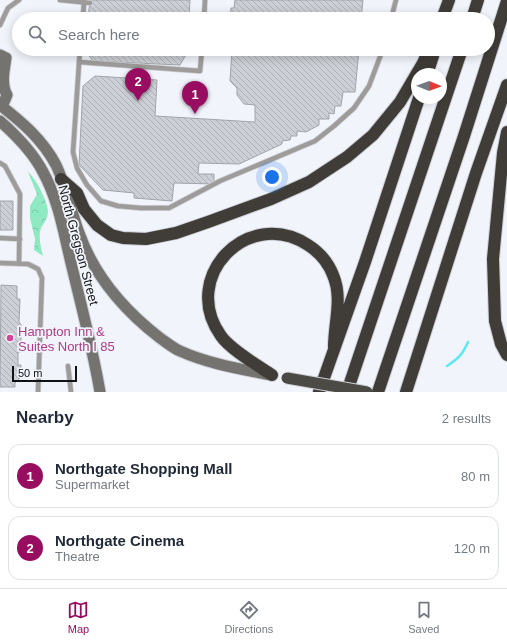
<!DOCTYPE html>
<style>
:root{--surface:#fff;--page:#f6f6f7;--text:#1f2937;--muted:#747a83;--line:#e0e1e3;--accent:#990d60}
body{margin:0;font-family:Helvetica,sans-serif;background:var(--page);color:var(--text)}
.compass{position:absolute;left:411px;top:68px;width:36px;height:36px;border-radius:50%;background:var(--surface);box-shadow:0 2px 10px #0003;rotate:91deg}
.scale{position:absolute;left:12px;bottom:10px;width:65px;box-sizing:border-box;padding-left:4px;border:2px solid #111214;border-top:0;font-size:11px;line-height:14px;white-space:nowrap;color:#111214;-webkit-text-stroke:3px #f1f4fb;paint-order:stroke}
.you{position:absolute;left:272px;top:177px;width:14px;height:14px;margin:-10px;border:3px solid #fff;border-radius:50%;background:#1a73e8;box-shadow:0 0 0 6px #1a73e833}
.badge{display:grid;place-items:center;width:26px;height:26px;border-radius:50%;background:var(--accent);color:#fff;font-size:13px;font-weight:700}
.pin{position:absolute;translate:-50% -33px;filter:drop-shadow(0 1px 2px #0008)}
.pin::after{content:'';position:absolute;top:21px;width:14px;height:12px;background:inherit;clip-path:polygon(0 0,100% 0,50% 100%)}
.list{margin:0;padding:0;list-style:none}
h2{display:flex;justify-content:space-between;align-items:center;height:52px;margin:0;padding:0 16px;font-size:17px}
h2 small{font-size:13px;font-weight:400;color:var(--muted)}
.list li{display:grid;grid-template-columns:26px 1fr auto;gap:12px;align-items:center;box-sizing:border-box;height:64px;margin:0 8px 8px;padding:0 8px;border:1px solid var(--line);border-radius:12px}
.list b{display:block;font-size:15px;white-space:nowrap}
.list p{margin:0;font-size:13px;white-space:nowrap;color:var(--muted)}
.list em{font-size:13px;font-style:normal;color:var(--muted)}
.icon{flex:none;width:22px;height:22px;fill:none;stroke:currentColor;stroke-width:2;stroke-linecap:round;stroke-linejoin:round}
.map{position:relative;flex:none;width:507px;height:392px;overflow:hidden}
.search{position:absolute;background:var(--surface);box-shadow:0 2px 10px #0003;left:12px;right:12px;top:12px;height:44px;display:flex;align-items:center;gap:10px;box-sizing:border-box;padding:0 14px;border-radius:22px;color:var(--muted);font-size:15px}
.sheet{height:196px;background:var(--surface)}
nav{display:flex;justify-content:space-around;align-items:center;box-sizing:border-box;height:56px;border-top:1px solid var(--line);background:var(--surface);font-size:11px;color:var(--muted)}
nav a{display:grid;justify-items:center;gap:2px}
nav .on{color:var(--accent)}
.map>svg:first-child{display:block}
.forest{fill:url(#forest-crowns)}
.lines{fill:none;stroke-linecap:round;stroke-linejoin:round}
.stream{stroke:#5be9f2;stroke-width:2.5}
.building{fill:url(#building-back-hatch);stroke:#a1a4aa}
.service-casing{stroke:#cdd0d6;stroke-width:6}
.secondary-casing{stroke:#cdd0d6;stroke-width:13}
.motorway-casing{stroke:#cdd0d6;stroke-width:14}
.service{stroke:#9e9c9a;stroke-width:4.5}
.secondary{stroke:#75736f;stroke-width:11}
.motorway{stroke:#403d38;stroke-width:12}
.trunk-bridge-casing{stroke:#cdd0d6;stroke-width:13;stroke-linecap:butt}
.trunk-bridge{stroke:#4c4a44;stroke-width:11}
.hotel-dot{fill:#d1479c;stroke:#f1f4fb;stroke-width:1.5}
.labels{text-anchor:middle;stroke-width:3.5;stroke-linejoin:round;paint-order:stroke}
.street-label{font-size:13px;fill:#111214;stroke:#f1f4fb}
.hotel-label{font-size:13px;fill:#b23c85;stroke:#f1f4fb;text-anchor:start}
</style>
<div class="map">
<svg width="507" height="392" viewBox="0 0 507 392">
<defs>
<pattern id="forest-crowns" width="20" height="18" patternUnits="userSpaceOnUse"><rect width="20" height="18" fill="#8feac3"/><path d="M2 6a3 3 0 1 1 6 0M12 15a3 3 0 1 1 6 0" fill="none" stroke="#7ac8a7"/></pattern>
<pattern id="building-back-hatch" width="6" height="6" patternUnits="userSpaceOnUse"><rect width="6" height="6" fill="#cccfd5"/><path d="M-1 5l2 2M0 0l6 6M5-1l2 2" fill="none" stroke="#aeb1b6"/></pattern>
</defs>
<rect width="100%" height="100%" fill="#f1f4fb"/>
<!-- forest -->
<path class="forest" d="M28 172C36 178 47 201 48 211 48 218 44 223 41 228 38 236 41 248 43 256L34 250 35 239 30 218V206L37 194Z"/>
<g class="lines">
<!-- stream -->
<path class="stream" d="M447 366C459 358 462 355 468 342"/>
</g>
<!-- building -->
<path class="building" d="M90 0H190L189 19H88Z
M235 0H363L361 19H230L231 8H234Z
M86 49H187V53L180 65 93 61 86 52Z
M232 49H359L355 92H343L341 106H335L334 114 329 113V119H319V125L306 132 297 131V136H291L290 140 282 141V144L239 164 199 163 198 174H214V184L174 183 172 201 134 198V193L103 190 79 165 83 86 95 76 157 80 155 116 255 122V105L244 104 237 95V88L230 81Z
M0 201H13V230H0Z
M1 285 17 286V299H20L19 323 21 324V352H18V365H21L20 378 15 383V387H0Z"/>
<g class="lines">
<!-- service casing -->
<g class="service-casing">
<path id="service" d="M60 0 90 3
M83 19 84 1
M204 19 205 0
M391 19 396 0
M0 25 8 8 19 0
M80 49 73 152 77 168 87 185 101 201 118 206 141 208H169L220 181 315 141 334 126 354 108 369 86 383 49
M79 62 200 71 202 49
M0 163 5 166 20 194 19 264
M0 238 20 239
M0 263 28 264 38 269 42 278 38 392
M68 366 71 392"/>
</g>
<!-- secondary casing -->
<g class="secondary-casing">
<path id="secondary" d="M0 55 6 58C4 71 1 84 7 95L2 107
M0 105C21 121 43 140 56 165 66 186 71 211 79 233 94 275 125 311 160 338 166 342 173 348 180 351 209 364 241 369 271 375
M0 121C17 136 33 152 43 172 59 201 64 235 72 267 82 309 93 350 100 392"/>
</g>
<!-- motorway casing -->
<g class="motorway-casing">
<path id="motorway" d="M442 19 449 0
M472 19 478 0
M427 74 433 56
M507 132 503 153 493 259 495 321 501 344 507 355
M61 179 77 193 84 209 97 225 111 235 123 238 146 239 176 233 208 222 271 199 309 182 347 157 373 135 400 102 423 63 429 49
M272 375C257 365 231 350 221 336 179 277 248 206 308 245 319 252 328 262 333 275 343 298 334 323 334 347
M319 392 365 262 419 98
M347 392 462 49
M378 392 464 136 507 1
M406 392 476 173 507 85"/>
</g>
<!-- service -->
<use href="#service" class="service"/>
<!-- secondary -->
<use href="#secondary" class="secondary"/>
<!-- motorway -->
<use href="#motorway" class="motorway"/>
<!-- trunk-bridge casing -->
<g class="trunk-bridge-casing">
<path id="trunk-bridge" d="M287 378 367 392"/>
</g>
<!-- trunk-bridge -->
<use href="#trunk-bridge" class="trunk-bridge"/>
</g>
<!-- markers -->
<circle class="hotel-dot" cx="10" cy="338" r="4"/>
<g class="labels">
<!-- street labels -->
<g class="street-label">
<text transform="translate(79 245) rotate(75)" y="5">North Gregson Street</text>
</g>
<!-- hotel labels -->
<g class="hotel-label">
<text x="18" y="336">Hampton Inn &amp;<tspan x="18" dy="15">Suites North I 85</tspan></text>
</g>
</g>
</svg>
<svg class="compass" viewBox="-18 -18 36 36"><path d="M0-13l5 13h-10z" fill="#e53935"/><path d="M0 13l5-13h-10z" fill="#747a83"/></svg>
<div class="scale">50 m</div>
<div class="you"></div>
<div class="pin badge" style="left:195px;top:114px">1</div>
<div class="pin badge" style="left:138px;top:101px">2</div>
<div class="search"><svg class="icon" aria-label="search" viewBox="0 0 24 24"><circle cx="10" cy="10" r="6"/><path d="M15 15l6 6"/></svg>Search here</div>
</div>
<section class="sheet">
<h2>Nearby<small>2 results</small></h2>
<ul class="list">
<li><span class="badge">1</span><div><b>Northgate Shopping Mall</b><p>Supermarket</p></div><em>80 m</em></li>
<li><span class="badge">2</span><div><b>Northgate Cinema</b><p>Theatre</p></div><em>120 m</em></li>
</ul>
</section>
<nav>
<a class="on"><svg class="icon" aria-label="map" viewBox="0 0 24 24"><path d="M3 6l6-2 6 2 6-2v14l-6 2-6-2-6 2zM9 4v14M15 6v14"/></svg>Map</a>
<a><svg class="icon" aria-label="directions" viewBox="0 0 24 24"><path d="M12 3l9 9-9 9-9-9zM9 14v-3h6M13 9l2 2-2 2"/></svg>Directions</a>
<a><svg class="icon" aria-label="saved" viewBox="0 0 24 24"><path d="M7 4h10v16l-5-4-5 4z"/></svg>Saved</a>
</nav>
